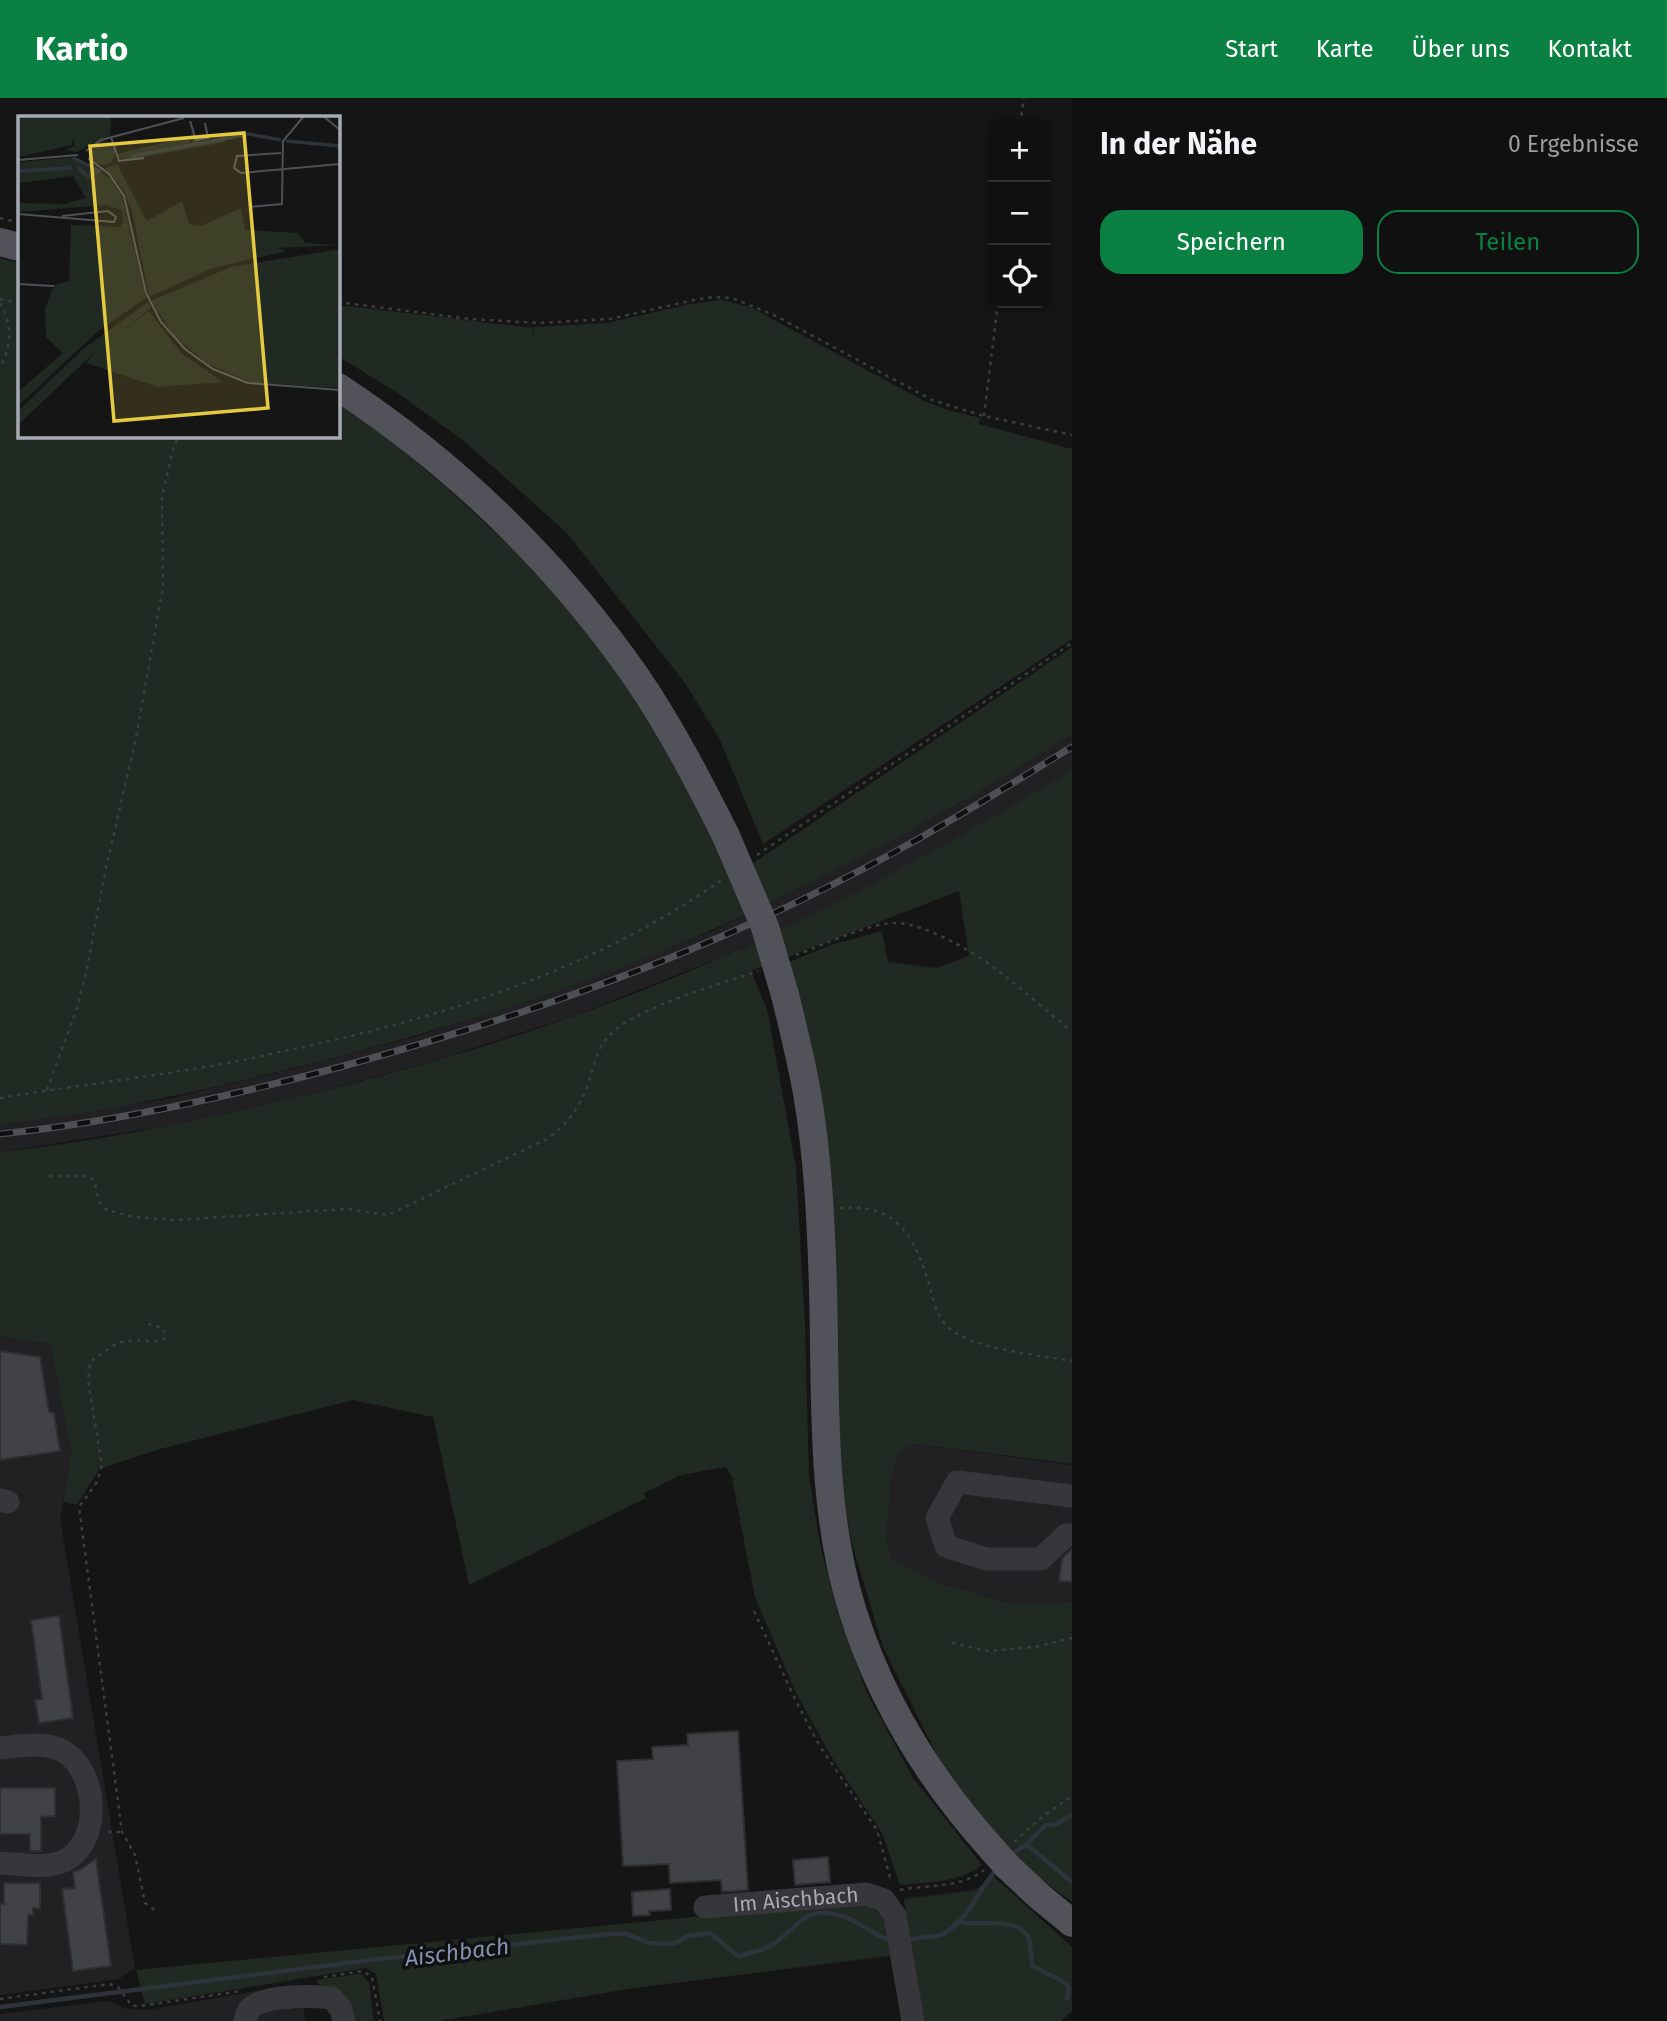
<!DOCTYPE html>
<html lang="de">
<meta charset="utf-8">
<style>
:root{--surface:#101010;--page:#191919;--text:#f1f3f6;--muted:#9c9d9f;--line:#303030;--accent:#0b8043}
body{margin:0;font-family:"Fira Sans",sans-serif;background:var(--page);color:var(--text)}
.controls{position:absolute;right:21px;top:21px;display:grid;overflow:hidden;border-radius:14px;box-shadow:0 2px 5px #0004}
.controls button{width:63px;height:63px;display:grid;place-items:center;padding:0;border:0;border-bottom:2px solid var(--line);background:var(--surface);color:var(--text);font:35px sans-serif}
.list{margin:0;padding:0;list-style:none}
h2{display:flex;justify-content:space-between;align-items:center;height:91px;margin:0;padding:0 28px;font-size:30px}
h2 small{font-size:23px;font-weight:400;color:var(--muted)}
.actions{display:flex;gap:14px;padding:21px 28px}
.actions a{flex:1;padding:16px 0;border:2px solid var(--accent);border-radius:21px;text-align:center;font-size:24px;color:var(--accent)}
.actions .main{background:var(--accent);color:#fff}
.icon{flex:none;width:38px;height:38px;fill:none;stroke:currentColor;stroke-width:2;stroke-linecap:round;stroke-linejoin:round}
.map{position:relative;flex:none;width:1072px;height:1923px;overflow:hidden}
header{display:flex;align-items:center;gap:42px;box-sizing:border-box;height:98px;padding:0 35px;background:var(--accent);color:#fff}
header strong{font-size:33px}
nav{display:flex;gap:38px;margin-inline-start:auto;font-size:24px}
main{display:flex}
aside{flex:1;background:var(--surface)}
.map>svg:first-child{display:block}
.built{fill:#212123}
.green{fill:#212923}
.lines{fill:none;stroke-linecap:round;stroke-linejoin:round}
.stream{stroke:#2e333b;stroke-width:4.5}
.building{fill:#414246;stroke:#2f2f32;stroke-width:2}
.path{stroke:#3c3d42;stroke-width:2.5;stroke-dasharray:3.5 5;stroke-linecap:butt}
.minor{stroke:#36363b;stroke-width:23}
.major{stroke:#52525a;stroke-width:28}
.rail-casing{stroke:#4f4f56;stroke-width:7}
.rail{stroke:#101011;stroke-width:4.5;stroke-dasharray:13;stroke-linecap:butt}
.major-bridge{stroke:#52525a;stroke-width:28}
.labels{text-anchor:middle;stroke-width:7;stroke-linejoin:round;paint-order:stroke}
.street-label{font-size:21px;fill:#a7a9b5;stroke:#101011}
.water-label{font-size:23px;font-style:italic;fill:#8191ae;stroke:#101011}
.inset-river{fill:none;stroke:#2e333b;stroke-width:3.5}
.inset-road{fill:none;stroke:#4f5056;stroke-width:2}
.view{fill:#e3ca40;fill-opacity:0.15;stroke:#e3ca40;stroke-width:3.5}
.inset-edge{fill:none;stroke:#a7a9b5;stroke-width:3.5}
</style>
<header>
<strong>Kartio</strong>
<nav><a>Start</a><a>Karte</a><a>Über uns</a><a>Kontakt</a></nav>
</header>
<main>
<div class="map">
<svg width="1072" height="1923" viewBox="0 0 1072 1923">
<rect width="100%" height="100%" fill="#151516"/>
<!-- built -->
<path class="built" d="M1072 637V672L1003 714 866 791 757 843 724 858 577 917 427 965 295 1000 173 1027 0 1054V1026L167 1001 287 972 418 938 567 890 712 833 852 765 988 689Z
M0 1239 50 1246 71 1353 60 1421 135 1870 119 1881 0 1897Z
M915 1346 1072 1367V1504L1009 1505 940 1485 893 1463 886 1439 892 1376 897 1361 905 1351Z
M290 1887 294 1912 303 1909 306 1923H0V1916L108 1903 126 1911 147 1912Z"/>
<!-- green -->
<path class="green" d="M0 160 19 165V338H338V306L386 339 447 390 528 465 605 554 649 619 704 716 748 815C621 877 484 920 348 956 233 986 118 1013 0 1026Z
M722 202 750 209 926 304 951 313 980 320 979 326 1072 351V541L763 746 719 640 685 585 567 435 464 343 399 296 338 258V207L533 230 534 244V229L607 225 690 206Z
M1072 549V637L988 689 852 765 769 805 752 766Z
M1072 672V1366L915 1346 905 1351 897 1361 892 1376 886 1439 893 1463 940 1485 1008 1505 1072 1504V1804L1027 1771 951 1685 883 1549 852 1446 837 1364 789 864 831 847 882 833 888 864 936 870 969 858 959 793 788 859 779 832C881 784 976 730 1072 672Z
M757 843 765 867 751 873 767 911 796 1070 805 1227 809 1378 820 1446 837 1512 867 1595 913 1680 982 1767C959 1785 928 1784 900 1787L882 1735 831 1658 796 1595 755 1499 732 1381 741 1380H733L726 1369 681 1377 644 1395 646 1400 469 1487 433 1319 353 1302 160 1351 99 1371 77 1407 63 1404 71 1353 50 1246 0 1239V1054C86 1045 171 1028 255 1009 427 970 598 918 757 843Z
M994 1779 1072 1849V1913L1061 1923H919L904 1801 975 1792Z
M871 1806 887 1826 896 1857 634 1890 439 1923H384L376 1876 366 1870 145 1906 136 1872 789 1810Z
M358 1876 363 1877 369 1885 374 1923H356C348 1899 340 1893 317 1885V1882Z"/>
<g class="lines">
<!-- stream -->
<path class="stream" d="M1027 1747 1072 1784
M1010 1757 1026 1747 1046 1727H1054L1072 1717
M957 1824C977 1829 1015 1817 1028 1839 1031 1846 1031 1859 1032 1867 1043 1876 1061 1879 1069 1889L1067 1901
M910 1842C923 1837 933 1841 943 1836 971 1820 977 1792 997 1771
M0 1909 371 1862 609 1836H627L649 1845 663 1846 675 1845 688 1838 710 1835 738 1858C751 1855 764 1852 775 1845 802 1826 803 1807 842 1818 859 1823 871 1836 887 1841"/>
</g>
<!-- building -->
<path class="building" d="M0 1253 40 1259 49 1314 54 1315 60 1353 0 1362Z
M1072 1451V1484L1059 1483 1062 1460Z
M59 1518 73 1620 39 1625 35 1602 42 1601 31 1522Z
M738 1633 748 1792 722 1794 721 1782 670 1785 669 1766 623 1768 617 1663 653 1661 652 1649 688 1647 687 1636Z
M0 1690H55V1718L41 1719V1753H30V1736H0Z
M828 1759 830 1784 795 1787 793 1762Z
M96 1761 111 1868 73 1873 62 1791 75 1790 73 1774 79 1772Z
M4 1785H40V1811L33 1810V1817H28L27 1847 0 1846V1806H4Z
M670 1791 671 1812 649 1813 650 1817 633 1818 632 1794Z"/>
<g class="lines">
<!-- path -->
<path class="path" d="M1020 26 1024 0
M0 120 19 125
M0 201 19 205
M338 204 470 221 539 225 610 221 694 202 713 199 732 200 774 217 932 302 984 318 1072 337
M0 205C12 226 12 249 0 269
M984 318 998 205
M757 757 1072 545
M796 857C822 848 872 823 898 825 912 826 925 831 938 837 995 862 1025 897 1072 933
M47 992 77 910 86 875 106 770 136 640 163 489 162 398 174 348 179 338
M0 1000C66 989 133 981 199 970 234 965 269 956 303 949 451 917 598 869 723 781
M49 1078H89L95 1085 99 1104 107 1112 134 1119 174 1122 347 1111 388 1117 547 1041C567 1027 580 1009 588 986 593 971 596 954 606 941 632 909 718 888 758 873
M840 1110C899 1105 915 1140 930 1190 934 1203 937 1219 948 1229 970 1251 1040 1257 1072 1263
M148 1226 161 1229 166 1237 164 1241C149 1246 133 1239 119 1245 109 1249 99 1258 90 1264L88 1283 102 1367 97 1384 79 1409 122 1734 135 1757 145 1805 156 1813
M754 1513 796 1603 819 1647 877 1732 891 1783
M952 1545 988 1553 1035 1549 1072 1540
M108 1734H122
M1014 1744 1042 1719 1072 1698
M900 1792C929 1786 960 1791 984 1772
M324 1879 363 1873 372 1879 380 1923
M0 1901 110 1886 118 1889 132 1908H140L241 1893"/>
<!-- minor -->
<g class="minor">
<path d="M1072 1398 957 1384 937 1420 946 1448 986 1461H1041L1066 1437H1072"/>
<path d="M0 1402 8 1404"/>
<path d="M0 1650C21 1648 44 1643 63 1653 98 1673 103 1744 64 1763 47 1771 19 1766 0 1765"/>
<path id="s1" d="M705 1809 866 1796 884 1802 895 1818 913 1923"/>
<path d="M245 1923C246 1919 247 1915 249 1912 262 1896 313 1898 332 1900L341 1911 344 1923"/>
</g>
<!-- major -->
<path class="major" d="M0 144 19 149
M338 289C455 366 557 465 637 580 671 630 699 684 726 738
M785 897C793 929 801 962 807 995 818 1059 821 1125 823 1190 826 1297 820 1407 852 1511 880 1602 929 1681 992 1751
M1007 1768 1039 1798 1072 1825"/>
<!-- rail casing -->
<g class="rail-casing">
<path id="rail" d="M0 1036C115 1024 228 999 340 969 518 920 693 860 857 774 931 736 1001 692 1072 649"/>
</g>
<!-- rail -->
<use href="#rail" class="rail"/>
<!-- major-bridge -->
<path class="major-bridge" d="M726 738 765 829 785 897
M992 1751 1007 1768"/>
</g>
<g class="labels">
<!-- street labels -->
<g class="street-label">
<text dy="7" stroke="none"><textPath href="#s1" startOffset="91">Im Aischbach</textPath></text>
</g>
<!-- water labels -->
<g class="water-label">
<text transform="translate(457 1854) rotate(-7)" y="8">Aischbach</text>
</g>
</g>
<!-- overview -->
<g transform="translate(18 18)">
<rect width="322" height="322" fill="#151516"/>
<path d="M0 0H93L92 19 59 36 47 34 57 30 55 22 54 29 0 41ZM173 15 181 27 205 21 207 26 105 45 98 38 170 21 174 29ZM73 37a12 12 0 1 1 24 0a12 12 0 1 1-24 0ZM58 41 93 63 104 81 128 182 79 216 0 290V276L45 237 28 221 27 193 36 169 51 165 53 109 102 111 105 106 104 94 87 89 0 96V46ZM55 60 68 82 46 88 1 87 2 67ZM99 48 129 105 164 85 171 108 183 110 223 92 227 114 280 117 287 127 322 129 259 132 269 135 195 152 131 181 114 95 106 75 87 52ZM322 133V272L235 267 190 248 156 220 133 185 213 151ZM130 186 133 192 100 218 131 195 163 237 205 266 140 271 68 247 78 235 0 309V295L65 233Z" fill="#212923" fill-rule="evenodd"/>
<path class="inset-river" d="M268 25 322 30M114 40 231 18 263 24M55 42 80 54M60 51 70 61 83 54M0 55 54 52"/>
<path class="inset-road" d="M305 0 322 14M172 5 178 24 190 22 187 7M93 21 101 45 126 42M68 35 83 24 166 2M263 37 219 40 216 52 223 57 322 48M70 42 91 58 106 80 128 177 143 206 167 233 195 253 230 267 322 274M0 44 60 39M231 91 264 88 265 25 286 0M0 98 96 106 98 101 90 95 44 100M0 168 36 170"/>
<path class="view" d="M226 17 250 292 96 305 72 30Z"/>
<rect width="322" height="322" class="inset-edge"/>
</g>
</svg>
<div class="controls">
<button>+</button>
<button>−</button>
<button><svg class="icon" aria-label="locate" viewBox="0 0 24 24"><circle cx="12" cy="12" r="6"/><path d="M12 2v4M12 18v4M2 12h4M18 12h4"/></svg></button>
</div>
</div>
<aside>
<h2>In der Nähe<small>0 Ergebnisse</small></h2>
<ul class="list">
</ul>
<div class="actions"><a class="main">Speichern</a><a>Teilen</a></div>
</aside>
</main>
